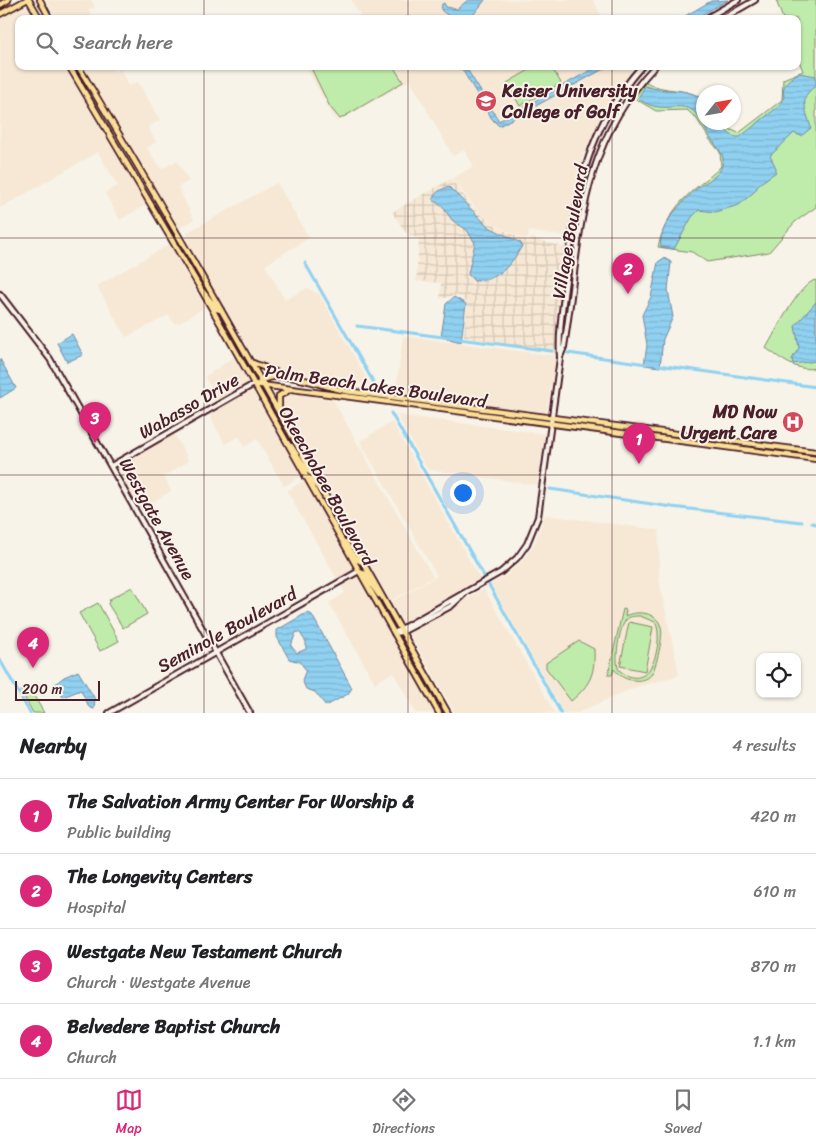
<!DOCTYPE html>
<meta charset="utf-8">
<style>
:root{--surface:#fff;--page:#f2f2f2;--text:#202124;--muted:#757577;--line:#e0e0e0;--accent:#db2777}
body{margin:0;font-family:Sriracha,sans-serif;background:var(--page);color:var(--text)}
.controls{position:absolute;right:15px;bottom:15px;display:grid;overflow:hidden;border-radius:10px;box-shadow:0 1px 4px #0004}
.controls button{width:45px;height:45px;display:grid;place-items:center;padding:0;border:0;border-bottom:1px solid var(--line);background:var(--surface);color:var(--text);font:25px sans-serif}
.compass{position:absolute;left:696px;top:85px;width:45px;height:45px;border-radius:50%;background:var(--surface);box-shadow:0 1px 4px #0004;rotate:59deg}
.scale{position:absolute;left:15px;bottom:12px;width:85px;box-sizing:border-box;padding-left:5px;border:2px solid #4a1f2b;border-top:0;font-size:14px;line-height:18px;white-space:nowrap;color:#4a1f2b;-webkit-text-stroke:4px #f7f3e8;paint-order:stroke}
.you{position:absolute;left:462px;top:492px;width:18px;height:18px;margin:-12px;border:4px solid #fff;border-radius:50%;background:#1a73e8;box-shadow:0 0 0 8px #1a73e833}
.badge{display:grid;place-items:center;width:32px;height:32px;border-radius:50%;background:var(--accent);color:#fff;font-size:16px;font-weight:700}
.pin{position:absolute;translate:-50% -41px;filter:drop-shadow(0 1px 2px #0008)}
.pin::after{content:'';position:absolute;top:26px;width:18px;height:15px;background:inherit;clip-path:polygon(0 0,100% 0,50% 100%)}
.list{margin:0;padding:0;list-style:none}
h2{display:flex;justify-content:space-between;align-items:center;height:65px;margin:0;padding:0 20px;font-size:21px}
h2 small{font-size:16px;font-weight:400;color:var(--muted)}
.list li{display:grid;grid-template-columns:32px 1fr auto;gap:15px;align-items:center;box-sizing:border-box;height:75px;padding:0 20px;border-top:1px solid var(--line)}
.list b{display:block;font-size:19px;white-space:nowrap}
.list p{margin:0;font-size:16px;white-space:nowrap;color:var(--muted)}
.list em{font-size:16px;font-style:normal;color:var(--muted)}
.icon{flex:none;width:28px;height:28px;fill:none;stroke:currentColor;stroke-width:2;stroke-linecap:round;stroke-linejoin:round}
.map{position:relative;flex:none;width:816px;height:713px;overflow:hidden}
.search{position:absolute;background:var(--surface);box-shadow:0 1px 4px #0004;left:15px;right:15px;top:15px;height:55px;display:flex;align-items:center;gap:12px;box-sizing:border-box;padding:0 18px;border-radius:10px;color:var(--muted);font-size:19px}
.sheet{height:365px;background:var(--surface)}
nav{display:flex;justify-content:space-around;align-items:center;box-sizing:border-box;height:70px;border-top:1px solid var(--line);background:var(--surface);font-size:14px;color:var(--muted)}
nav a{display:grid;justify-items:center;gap:2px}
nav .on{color:var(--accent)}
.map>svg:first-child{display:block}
.built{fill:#f6e8d4}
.industrial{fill:url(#industrial-grid)}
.green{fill:#bfecaa;stroke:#84866a;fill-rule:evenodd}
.water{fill:url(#water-rules);stroke:#748aa2;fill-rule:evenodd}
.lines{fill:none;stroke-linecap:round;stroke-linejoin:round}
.canal{stroke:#90d1f1;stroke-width:3}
.tertiary-casing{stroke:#4a1f2b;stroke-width:8}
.primary-casing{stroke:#4a1f2b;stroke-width:8}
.tertiary{stroke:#f7f3e8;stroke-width:4}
.primary{stroke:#fadf96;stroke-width:4.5}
.grid{fill:none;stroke:#4a1f2b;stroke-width:1;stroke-opacity:0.55}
.labels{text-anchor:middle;stroke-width:4;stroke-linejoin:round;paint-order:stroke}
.poi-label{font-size:18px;font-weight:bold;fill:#4a1f2b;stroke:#f7f3e8;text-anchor:start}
.street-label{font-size:18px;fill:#4a1f2b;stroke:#f7f3e8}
</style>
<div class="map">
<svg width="816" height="713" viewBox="0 0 816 713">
<defs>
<pattern id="industrial-grid" width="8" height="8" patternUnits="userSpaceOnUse" patternTransform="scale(1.25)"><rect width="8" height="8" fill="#f6e8d4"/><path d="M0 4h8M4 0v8" fill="none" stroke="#d4c7b6"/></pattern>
<pattern id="water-rules" width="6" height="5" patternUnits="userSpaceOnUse" patternTransform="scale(1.25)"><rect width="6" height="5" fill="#90d1f1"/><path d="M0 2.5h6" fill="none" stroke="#7eb3cf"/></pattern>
</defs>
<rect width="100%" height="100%" fill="#f7f3e8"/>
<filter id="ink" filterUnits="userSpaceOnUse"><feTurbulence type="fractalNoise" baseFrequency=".02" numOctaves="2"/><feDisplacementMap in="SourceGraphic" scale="10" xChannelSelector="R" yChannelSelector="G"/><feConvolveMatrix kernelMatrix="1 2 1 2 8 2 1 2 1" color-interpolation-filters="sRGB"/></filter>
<g filter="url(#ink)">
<!-- built -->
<path class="built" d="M46 0H91L95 7 88 10 93 19H56Z
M351 0H593L603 19H354L360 15Z
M23 6 28 7 35 19H19V66H64L147 204 120 220 105 193 118 186 98 152 0 208V18Z
M82 66H111L114 72 120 69 129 86 138 82 160 120 148 127 156 142 147 148 161 169 177 161 189 181 178 187 194 220 179 228Z
M305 66H628L633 70 605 110 583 155 576 183 568 232 564 236 529 231 527 240 499 227 479 212 452 179 474 166 464 150 453 156 410 80 337 122Z
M277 183 309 238 265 265 285 300 307 288 319 294 370 385 282 371 257 363 185 239 188 232Z
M170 244 205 307 179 323H174L169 315 126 337 97 286Z
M403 336 556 356 546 414 397 394V383Z
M234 357 248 383 218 401 205 377Z
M251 389 302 476 284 486 257 439 244 447 239 436 225 444 209 414Z
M288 393 333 400 433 577 390 601 286 412 281 400 282 396Z
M397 415 545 434 537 485 427 469Z
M392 422 480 579 403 624 391 602 437 576 360 441Z
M174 434 189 461 164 476 171 491 140 510 118 469 120 463Z
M305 480 435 713H416L393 672 375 683 329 603 345 593 287 491Z
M545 515 659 530V580L679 674 677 676 633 688 577 713H564L491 584 507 575 523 560 535 543Z
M484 589 555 713H455L410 634 411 630Z"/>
<!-- industrial -->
<path class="industrial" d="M451 179 474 209 499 228 529 242 531 238 567 248 555 354 464 337 467 304 463 299 456 295 440 299 441 283 416 281 419 239 406 233 392 212Z"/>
<!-- green -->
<path class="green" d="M776 0H816V207L795 222 769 252 707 262 692 252 658 247C664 221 677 203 698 186 706 179 714 174 721 166L720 152 710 140 697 119 687 110 656 111 634 98 646 82C664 93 687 87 703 99L704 122 722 123 726 128 739 133 782 100 783 79 803 71 797 56V19H783Z
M310 66H393L403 82 340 119 330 107Z
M536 66H551L561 83 520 106 507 83Z
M816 280V368C797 372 781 359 766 348 775 333 800 282 816 280Z
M132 587 147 614 123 628 108 604 110 599Z
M98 603 119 641 100 651 79 613Z
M623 609 626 610 625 616C637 610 657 612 661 627 664 634 656 669 651 675 647 680 639 681 633 680 625 680 619 675 614 669L612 675H608ZM640 616 655 622C664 634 654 699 619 670 614 662 619 627 626 620 629 616 635 616 640 616Z
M629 622 653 627 645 671 620 666Z
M579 641 594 649C595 674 591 684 571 701L546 668V663Z
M29 687 44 713H33L21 691Z"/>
<!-- water -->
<path class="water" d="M468 0H485L470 19H452L441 10 442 4 444 3 446 7 457 9Z
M728 0 694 19H680L711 1Z
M460 66H465L499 121 598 66H609L499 126 492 119Z
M799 73 816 76V86C797 97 807 112 811 128L801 136 794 133 770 156 776 168V172L759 184 755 191 739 205 715 212 699 210 692 217 674 249 661 247C657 228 681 203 694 191 706 180 723 177 723 158 720 148 713 143 708 134 704 126 699 113 690 109 677 102 659 115 638 98L645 86C665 93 686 86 703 100L704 122 721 123C726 130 730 138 740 137L779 106 784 97C781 85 789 78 799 73Z
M449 187 489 227 521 243 522 246C511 265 498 281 474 281L468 274 475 243 467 230 452 220 443 207 433 200C435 191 442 189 449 187Z
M664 258 671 262 668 290 673 317 663 339 660 367 644 365 647 345 642 315 651 297 658 262Z
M454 297 466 304 461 342 441 337 446 304Z
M816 302V361L793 364 792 359 799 348 795 326Z
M72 334 83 355 67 362 57 343Z
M0 359 16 388 0 398Z
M308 612 312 615 352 688 348 694 326 706 315 692 306 689 302 680 306 670 300 662 289 659 277 637V630ZM296 632 300 633 306 642V649L297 653 291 646Z
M78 671 95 699 94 709 89 707 81 690 63 697 54 685 64 677Z"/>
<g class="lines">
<!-- canal -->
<path class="canal" d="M305 263 374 383
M357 326 443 337
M459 339 552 351
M568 353 647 364
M658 365 816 387
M391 413 484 576
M550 489 672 507 802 522
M812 523 816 524
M489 585 561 713
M0 660 30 713"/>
<!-- tertiary casing -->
<g class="tertiary-casing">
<path id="tertiary" d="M705 19 738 0
M722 19 755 0
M0 294 50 359 250 713
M560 357 564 347C581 242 576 149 655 66
M111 466 254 384
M394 633 501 572 517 558 527 544 538 517 560 358C558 329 564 300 567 271 578 189 585 130 642 66
M394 633 402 632 451 606 465 593
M109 713 359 571"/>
</g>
<!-- primary casing -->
<g class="primary-casing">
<path id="primary" d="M29 0 40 19
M40 0 50 19
M0 5 8 0
M0 14 26 0
M69 66 202 291 439 713
M78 66C207 278 325 497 448 713
M203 292 217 309 221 310
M253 363 283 375
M260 381C283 368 320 386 346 391L816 452
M254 384 816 459
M279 411V396L289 390
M291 446 306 469 311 473
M305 477 312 479 325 497
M345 542 356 559 362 562
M359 572 365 574 379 595"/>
</g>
<!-- tertiary -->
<use href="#tertiary" class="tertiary"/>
<!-- primary -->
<use href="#primary" class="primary"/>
</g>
</g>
<!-- grid -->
<path class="grid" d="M204 0V19M408 0V19M612 0V19M204 66V713M408 66V713M612 66V713M0 238H816M0 475H816"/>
<!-- icons -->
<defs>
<g id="university-disc" transform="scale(1.125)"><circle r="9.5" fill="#d1495b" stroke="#f7f3e8"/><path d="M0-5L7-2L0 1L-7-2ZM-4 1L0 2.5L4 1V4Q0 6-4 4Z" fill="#fff"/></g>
<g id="hospital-disc" transform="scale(1.125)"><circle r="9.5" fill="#d1495b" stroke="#f7f3e8"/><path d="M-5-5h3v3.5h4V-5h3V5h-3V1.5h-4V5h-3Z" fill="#fff"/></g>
</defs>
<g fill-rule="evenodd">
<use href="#university-disc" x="486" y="101"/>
<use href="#hospital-disc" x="793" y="422"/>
</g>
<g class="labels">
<!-- poi labels -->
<g class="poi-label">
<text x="502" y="97">Keiser University<tspan x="502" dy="21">College of Golf</tspan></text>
<text x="777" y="418" text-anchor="end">MD Now<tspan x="777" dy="21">Urgent Care</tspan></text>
</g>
<!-- street labels -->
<g class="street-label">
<text transform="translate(570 232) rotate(-80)" y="6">Village Boulevard</text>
<text transform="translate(376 386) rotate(8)" y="6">Palm Beach Lakes Boulevard</text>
<text transform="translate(189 406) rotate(-30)" y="6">Wabasso Drive</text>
<text transform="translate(327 486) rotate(61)" y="6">Okeechobee Boulevard</text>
<text transform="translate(157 519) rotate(61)" y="6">Westgate Avenue</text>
<text transform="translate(227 630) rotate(-29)" y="6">Seminole Boulevard</text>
</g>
</g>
</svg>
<div class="controls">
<button><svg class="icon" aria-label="locate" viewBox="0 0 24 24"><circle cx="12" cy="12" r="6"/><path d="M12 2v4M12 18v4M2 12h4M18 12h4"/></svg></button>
</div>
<svg class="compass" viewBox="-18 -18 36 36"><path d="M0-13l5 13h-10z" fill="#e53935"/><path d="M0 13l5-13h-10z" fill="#757577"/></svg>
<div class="scale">200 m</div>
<div class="you"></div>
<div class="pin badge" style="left:639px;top:464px">1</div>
<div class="pin badge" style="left:628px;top:294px">2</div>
<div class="pin badge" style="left:95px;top:443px">3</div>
<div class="pin badge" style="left:33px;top:668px">4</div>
<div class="search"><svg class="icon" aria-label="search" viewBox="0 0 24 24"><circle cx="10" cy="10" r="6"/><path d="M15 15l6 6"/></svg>Search here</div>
</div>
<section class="sheet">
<h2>Nearby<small>4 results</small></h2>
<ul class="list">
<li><span class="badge">1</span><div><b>The Salvation Army Center For Worship &amp;</b><p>Public building</p></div><em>420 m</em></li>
<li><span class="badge">2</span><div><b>The Longevity Centers</b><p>Hospital</p></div><em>610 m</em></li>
<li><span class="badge">3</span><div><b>Westgate New Testament Church</b><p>Church · Westgate Avenue</p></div><em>870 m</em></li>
<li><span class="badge">4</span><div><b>Belvedere Baptist Church</b><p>Church</p></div><em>1.1 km</em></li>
</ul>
</section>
<nav>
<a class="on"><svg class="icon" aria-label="map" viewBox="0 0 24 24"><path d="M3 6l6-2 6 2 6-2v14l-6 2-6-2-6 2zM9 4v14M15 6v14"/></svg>Map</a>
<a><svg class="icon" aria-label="directions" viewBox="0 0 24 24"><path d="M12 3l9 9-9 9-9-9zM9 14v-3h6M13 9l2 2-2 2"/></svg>Directions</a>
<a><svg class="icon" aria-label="saved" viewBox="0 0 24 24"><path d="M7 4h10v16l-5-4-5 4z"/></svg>Saved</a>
</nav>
